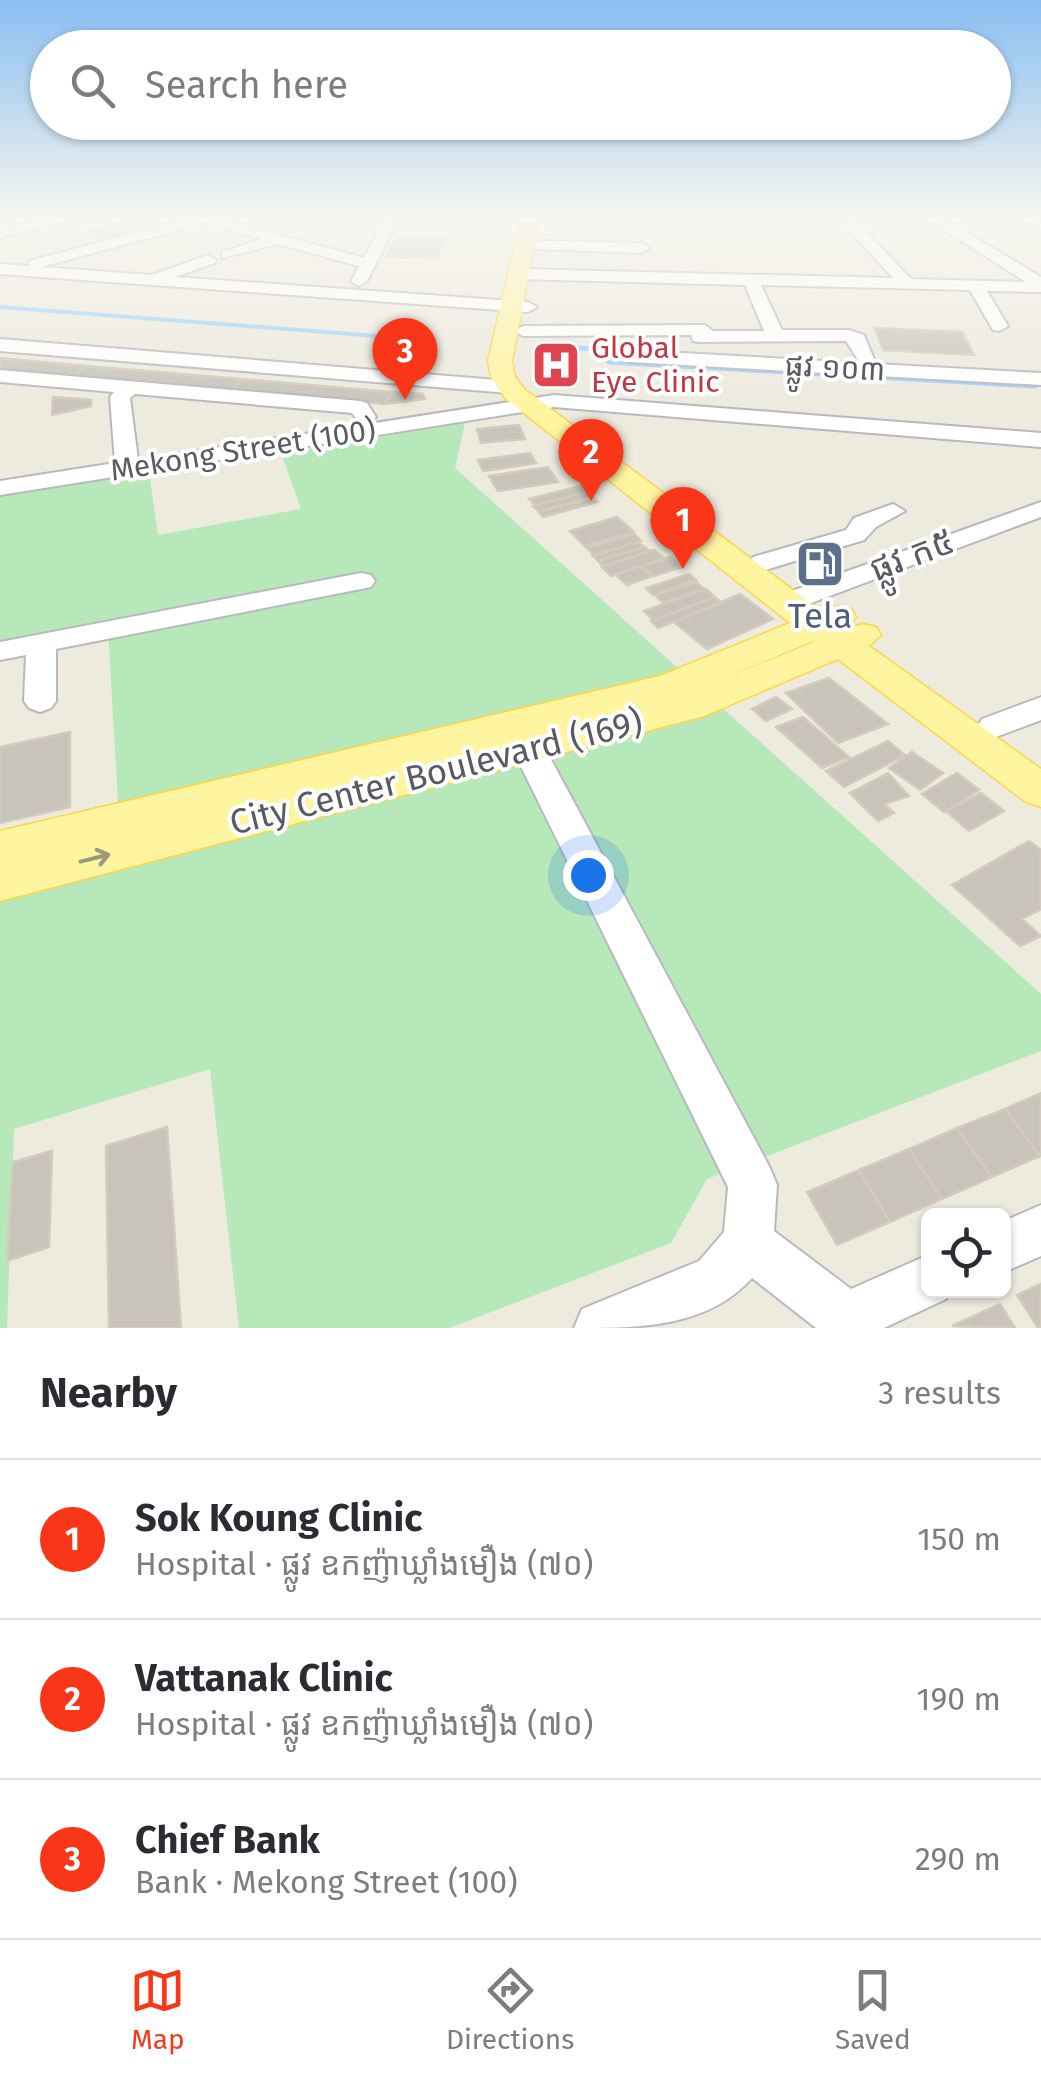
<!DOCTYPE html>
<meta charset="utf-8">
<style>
:root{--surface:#fff;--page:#f2f2f3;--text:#2b2b33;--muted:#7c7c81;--line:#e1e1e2;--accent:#f93618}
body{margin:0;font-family:"Fira Sans","Noto Sans Khmer",sans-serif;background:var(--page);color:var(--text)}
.controls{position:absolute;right:30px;bottom:30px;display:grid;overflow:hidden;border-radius:15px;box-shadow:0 2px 8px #0004}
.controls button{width:90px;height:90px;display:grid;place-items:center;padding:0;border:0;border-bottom:2px solid var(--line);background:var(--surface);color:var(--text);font:50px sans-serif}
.you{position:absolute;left:588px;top:875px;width:35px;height:35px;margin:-25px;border:8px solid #fff;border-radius:50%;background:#1a73e8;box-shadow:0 0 0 15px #1a73e833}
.badge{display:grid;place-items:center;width:65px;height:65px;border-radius:50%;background:var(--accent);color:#fff;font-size:32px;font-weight:700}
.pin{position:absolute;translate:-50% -82px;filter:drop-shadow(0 2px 5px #0008)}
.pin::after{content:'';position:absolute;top:52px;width:35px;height:30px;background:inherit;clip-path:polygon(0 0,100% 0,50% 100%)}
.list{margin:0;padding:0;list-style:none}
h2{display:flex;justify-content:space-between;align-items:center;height:130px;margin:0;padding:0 40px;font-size:42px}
h2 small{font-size:32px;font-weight:400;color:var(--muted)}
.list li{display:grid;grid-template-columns:65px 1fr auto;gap:30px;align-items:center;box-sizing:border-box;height:160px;padding:0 40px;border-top:2px solid var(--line)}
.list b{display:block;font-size:38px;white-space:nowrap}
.list p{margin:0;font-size:32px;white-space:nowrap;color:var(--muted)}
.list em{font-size:32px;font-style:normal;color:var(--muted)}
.icon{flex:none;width:55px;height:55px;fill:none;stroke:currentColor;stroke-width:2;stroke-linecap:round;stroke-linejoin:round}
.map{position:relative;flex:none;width:1041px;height:1328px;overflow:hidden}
.search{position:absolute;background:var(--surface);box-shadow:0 2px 8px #0004;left:30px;right:30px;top:30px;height:110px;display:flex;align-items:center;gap:25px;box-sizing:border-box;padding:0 35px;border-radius:55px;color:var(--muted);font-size:38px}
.sheet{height:610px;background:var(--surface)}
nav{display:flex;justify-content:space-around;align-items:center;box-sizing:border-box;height:140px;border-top:2px solid var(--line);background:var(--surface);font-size:28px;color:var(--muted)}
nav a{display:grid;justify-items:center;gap:5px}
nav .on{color:var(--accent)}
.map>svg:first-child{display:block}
.green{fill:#b7e8ba}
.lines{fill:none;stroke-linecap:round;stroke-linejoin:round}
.stream-far1{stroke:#9cceff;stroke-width:4}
.stream{stroke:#9cceff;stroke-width:5}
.building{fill:#c8c4bb;stroke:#d2ccbc;stroke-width:2.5}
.minor-casing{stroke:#b7b9bf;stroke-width:4}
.major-casing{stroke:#ffd545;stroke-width:3}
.minor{fill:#fff;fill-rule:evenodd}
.major{fill:#fff5a1;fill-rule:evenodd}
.oneway{stroke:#9b997b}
.labels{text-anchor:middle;stroke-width:8;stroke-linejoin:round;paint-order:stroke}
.far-health-label{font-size:30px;fill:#be3a42;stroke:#fff;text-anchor:start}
.far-street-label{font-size:30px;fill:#585b61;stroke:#fff}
.street-label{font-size:35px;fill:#585b61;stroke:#fff}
.service-label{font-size:35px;fill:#4e5e75;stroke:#fff}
</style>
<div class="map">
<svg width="1041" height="1328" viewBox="0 0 1041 1328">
<rect width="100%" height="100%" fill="#edeade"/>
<!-- green -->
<path class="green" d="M465 423 455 468 1041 994V1051L707 1179 671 1243 449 1328H239L210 1069 14 1129 7 1328H0V902L122 870 108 629 0 651V496L149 472 158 535 301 509 281 453Z"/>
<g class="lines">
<!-- stream-far1 -->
<path class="stream-far1" d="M0 307 429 340"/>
<!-- stream -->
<path class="stream" d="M415 339 429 340
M554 347 599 349 609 362 1035 386"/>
</g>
<!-- building -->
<path class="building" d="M134 219 157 228 110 240 87 231Z
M396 238 445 239 437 258 386 257Z
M875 328 962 332 974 355 883 350Z
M0 358 87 366 73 377 0 371Z
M87 366 242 379 231 391 73 377Z
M242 379 392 392 384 404 231 391Z
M392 392 423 394 425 399 384 404Z
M53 397 91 400V406L52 415Z
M519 425 525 439 481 443 477 429Z
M530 453 536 463 483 471 478 460Z
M548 467 558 482 498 491 489 476Z
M581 486 587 492 535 505 529 499Z
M587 492 593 497 539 511 533 506Z
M592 498 597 502 543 517 539 512Z
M617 517 634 532 585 546 570 531Z
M634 534 641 541 594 555 587 548Z
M638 542 644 547 598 560 593 556Z
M645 547 650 551 603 566 598 561Z
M654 550 664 558 611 576 602 567Z
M670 557 682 567 654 576 643 566Z
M640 566 652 576 627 585 616 575Z
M689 574 696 580 653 595 646 588Z
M696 582 704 589 663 603 655 595Z
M706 589 715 597 653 620 644 611Z
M740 594 773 619 707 649 674 622Z
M714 597 722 603 658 628 651 621Z
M829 678 888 724 838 743 786 693Z
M776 697 792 709 766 721 752 709Z
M803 717 849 757 822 768 776 727Z
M70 732V807L0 823V747Z
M888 741 905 755 844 787 826 771Z
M912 752 943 773 920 790 889 768Z
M888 773 909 796 884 804 894 813 878 821 850 793Z
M957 773 979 790 944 812 922 794Z
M981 793 1004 811 969 831 946 811Z
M1029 841 1041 850V909L1022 919 1041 936 1020 946 952 885Z
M1041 1093V1155L1040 1156 1005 1109Z
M1005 1109 1040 1156 992 1177 957 1128Z
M167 1127 181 1328H109L106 1146Z
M957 1128 992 1177 942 1199 909 1149Z
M909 1149 942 1199 890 1222 859 1170Z
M52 1151 49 1247 7 1261 13 1162Z
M859 1170 890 1222 837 1245 807 1192Z
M1041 1284V1328H1038L1017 1295Z
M1000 1304 1015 1328 952 1326Z"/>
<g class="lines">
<!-- minor casing -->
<g class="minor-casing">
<path id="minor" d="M44 219H69L0 238V230Z
M188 219H221L364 258 385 219H399L367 281 359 286 351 281 359 266 278 244 222 258V252L262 239 205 223 41 267 152 275 208 255 216 260 214 263 175 277 528 302 537 307 528 312 0 274V264L29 266V261Z
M839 219H854L911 279 1026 282 927 219H944L1041 277V292L987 291 1008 326 999 331 993 330 970 290 761 285 782 330H849L864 335 876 364 1041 373V385L629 362 620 356 629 350 860 363 846 341 699 342 693 341 691 335 523 336 514 331 523 326 705 325 713 331H764L745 285 517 279 509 274 517 269 893 278Z
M1020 219 1041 220V230Z
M539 241 642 243 650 248 642 253 534 249V243Z
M0 339 509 381 519 387 509 393 0 351Z
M0 370 360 401 367 403 376 417 365 423 358 421 352 413 135 394 130 398 138 460 554 395 1041 433V447L554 407 0 495V481L115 463 110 397 114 392 0 382Z
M1041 502V517L795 609 785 611 771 603 775 597Z
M893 504 905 511 876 527 864 540 762 571 749 563 753 557 846 530 854 518Z
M361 573 371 575 375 581 371 587 56 649V701L51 708 40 712 29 708 24 701 26 655 0 660V642Z
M1041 697V720L993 738 982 735 977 727 982 719Z
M516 713 527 716 532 724 770 1168 777 1185 774 1231 851 1289 928 1255V1290H950L946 1299 884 1328H816L752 1278C707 1328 639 1328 574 1328L582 1309 699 1261 724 1232 728 1187 500 724 505 716Z
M1041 1205V1256L1004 1272V1221Z"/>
</g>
<!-- major casing -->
<g class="major-casing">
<path id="major" d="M521 219H539L512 361 515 377 524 389 821 611 838 606 851 609 856 617 845 629 863 624 876 627 881 635 869 646 1041 769V807L1026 802 838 659 704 716 0 901V831L660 676 790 623 506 399 491 377 488 361ZM813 641 814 642 710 684Z"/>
</g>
<!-- minor -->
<use href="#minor" class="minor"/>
<!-- major -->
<use href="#major" class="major"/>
</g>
<!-- one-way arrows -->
<defs><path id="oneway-shaft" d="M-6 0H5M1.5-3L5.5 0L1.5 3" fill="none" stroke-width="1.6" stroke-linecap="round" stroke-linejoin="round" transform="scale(2.5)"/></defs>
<use class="oneway" href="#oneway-shaft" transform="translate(95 858) rotate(-14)"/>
<!-- sky -->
<linearGradient id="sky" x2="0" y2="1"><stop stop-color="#89bef1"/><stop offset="0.54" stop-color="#f7f6f0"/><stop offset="1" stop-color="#f7f6f0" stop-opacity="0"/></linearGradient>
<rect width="1041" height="405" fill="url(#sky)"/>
<!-- icons -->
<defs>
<g id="hospital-square" transform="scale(2.5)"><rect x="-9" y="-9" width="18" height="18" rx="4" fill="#e0444e" stroke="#fff"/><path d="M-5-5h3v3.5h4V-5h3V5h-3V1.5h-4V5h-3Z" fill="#fff"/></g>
<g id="fuel-square" transform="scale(2.5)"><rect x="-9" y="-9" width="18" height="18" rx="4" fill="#5c6f8a" stroke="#fff"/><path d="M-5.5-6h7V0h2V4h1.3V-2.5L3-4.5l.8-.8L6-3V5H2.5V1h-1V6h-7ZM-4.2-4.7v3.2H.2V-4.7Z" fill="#fff"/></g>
</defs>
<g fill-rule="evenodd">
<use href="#hospital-square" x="556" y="365"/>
<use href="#fuel-square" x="820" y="564"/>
</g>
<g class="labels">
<!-- far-health labels -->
<g class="far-health-label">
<text x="591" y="358">Global<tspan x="591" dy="34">Eye Clinic</tspan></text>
</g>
<!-- far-street labels -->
<g class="far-street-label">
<text transform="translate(835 368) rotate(3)" y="10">ផ្លូវ ១០៣</text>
<text transform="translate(243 450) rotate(-9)" y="10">Mekong Street (100)</text>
</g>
<!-- street labels -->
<g class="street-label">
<text transform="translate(912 555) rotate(-21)" y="12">ផ្លូវ ក៥</text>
<text transform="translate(436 772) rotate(-14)" y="12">City Center Boulevard (169)</text>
</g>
<!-- service labels -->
<g class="service-label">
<text x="820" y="628">Tela</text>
</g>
</g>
</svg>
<div class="controls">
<button><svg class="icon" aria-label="locate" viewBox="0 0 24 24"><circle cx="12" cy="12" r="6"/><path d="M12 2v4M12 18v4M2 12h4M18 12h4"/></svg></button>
</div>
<div class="you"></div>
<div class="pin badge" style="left:683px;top:569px">1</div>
<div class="pin badge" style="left:591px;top:501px">2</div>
<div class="pin badge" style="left:405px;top:400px">3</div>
<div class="search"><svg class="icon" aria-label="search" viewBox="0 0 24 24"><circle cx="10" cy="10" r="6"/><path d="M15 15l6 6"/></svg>Search here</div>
</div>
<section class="sheet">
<h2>Nearby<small>3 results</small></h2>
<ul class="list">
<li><span class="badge">1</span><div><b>Sok Koung Clinic</b><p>Hospital · ផ្លូវ ឧកញ៉ាឃ្លាំងមឿង (៧០)</p></div><em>150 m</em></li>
<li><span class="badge">2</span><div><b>Vattanak Clinic</b><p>Hospital · ផ្លូវ ឧកញ៉ាឃ្លាំងមឿង (៧០)</p></div><em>190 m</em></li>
<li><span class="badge">3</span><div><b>Chief Bank</b><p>Bank · Mekong Street (100)</p></div><em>290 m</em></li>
</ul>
</section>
<nav>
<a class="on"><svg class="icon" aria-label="map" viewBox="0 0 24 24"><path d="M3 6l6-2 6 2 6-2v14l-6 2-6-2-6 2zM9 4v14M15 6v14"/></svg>Map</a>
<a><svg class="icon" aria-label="directions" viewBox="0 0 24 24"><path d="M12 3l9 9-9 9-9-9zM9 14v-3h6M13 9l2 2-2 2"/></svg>Directions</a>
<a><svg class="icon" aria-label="saved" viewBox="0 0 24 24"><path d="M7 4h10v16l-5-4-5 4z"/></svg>Saved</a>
</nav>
